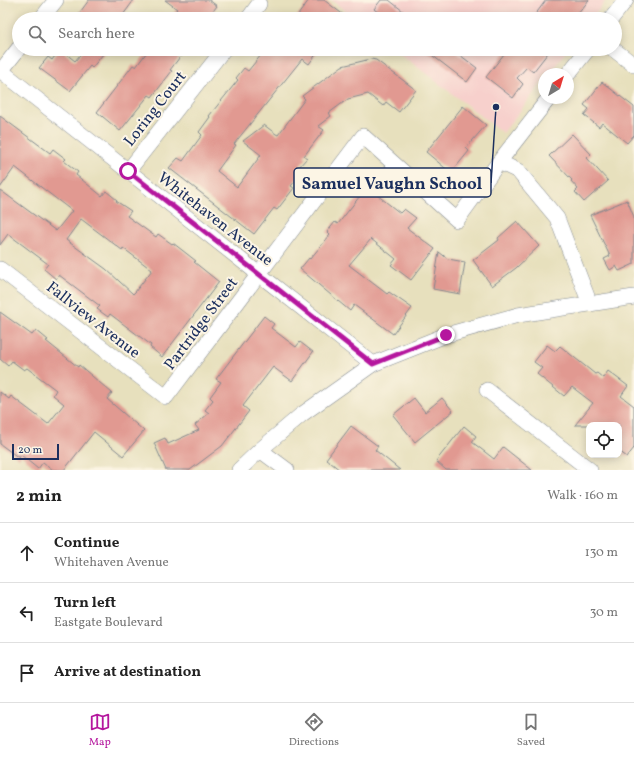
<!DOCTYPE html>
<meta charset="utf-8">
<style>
:root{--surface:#fff;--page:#f6f6f6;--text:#222;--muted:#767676;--line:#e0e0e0;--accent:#b5179e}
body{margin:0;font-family:Vollkorn,serif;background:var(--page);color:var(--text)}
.controls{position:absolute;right:12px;bottom:12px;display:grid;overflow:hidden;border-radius:8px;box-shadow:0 2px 10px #0003}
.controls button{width:36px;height:36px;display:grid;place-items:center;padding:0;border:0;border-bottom:1px solid var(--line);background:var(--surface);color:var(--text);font:20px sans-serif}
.compass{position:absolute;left:538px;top:68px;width:36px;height:36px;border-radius:50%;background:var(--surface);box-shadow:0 2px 10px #0003;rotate:38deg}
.scale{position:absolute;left:12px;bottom:10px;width:47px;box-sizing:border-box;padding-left:4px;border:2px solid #1b2f5e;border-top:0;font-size:11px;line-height:14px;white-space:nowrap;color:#1b2f5e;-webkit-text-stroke:3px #fcf5e5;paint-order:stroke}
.stop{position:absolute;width:12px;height:12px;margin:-9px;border:3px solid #b5179e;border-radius:50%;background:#fff}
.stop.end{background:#b5179e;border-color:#fff;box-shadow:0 1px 4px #0008}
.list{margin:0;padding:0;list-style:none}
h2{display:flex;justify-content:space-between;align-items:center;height:52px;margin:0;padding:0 16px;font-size:17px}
h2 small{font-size:13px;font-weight:400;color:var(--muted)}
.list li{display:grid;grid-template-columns:26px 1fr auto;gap:12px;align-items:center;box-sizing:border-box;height:60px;padding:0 16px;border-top:1px solid var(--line)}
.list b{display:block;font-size:15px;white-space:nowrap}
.list p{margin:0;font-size:13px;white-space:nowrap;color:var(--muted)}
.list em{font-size:13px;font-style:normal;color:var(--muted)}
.icon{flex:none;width:22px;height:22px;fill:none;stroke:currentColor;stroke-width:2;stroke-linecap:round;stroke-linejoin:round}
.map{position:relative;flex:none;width:634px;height:470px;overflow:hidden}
.search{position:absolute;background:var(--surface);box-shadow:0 2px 10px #0003;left:12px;right:12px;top:12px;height:44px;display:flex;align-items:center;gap:10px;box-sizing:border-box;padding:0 14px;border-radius:22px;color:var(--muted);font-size:15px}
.sheet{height:232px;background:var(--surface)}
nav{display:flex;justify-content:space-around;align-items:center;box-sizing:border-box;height:56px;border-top:1px solid var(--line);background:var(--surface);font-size:11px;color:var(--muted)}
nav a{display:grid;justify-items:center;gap:2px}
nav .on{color:var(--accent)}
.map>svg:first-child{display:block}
.built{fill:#f7d0cc}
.building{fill:#e19991;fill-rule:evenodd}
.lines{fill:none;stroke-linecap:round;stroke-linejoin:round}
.minor-casing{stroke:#81888e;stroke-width:16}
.minor{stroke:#fff;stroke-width:15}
.route{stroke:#b5179e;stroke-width:5}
.labels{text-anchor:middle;stroke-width:4;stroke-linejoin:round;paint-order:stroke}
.street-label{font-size:16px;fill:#1b2f5e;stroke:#fcf5e5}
.leader{fill:none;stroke:#1b2f5e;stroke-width:1.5}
.callout-dot{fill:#1b2f5e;stroke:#fcf5e5;stroke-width:1.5}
.callout{fill:#fcf5e5;stroke:#1b2f5e;stroke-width:1.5}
.callout-label{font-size:17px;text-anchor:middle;font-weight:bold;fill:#1b2f5e}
</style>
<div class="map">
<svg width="634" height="470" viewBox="0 0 634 470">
<rect width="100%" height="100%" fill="#fcf5e5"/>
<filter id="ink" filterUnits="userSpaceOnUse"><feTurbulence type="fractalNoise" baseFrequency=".025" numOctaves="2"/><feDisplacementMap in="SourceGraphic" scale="8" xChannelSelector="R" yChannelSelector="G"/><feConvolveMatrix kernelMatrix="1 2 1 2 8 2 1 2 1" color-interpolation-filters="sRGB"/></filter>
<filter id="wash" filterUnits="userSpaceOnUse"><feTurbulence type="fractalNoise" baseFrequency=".012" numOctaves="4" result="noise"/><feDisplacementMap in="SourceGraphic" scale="16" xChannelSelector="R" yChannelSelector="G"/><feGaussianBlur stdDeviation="0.9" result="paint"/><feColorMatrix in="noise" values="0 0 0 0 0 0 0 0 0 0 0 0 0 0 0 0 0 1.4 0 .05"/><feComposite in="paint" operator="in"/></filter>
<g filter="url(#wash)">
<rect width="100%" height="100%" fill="#e7e0bd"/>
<!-- built -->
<path class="built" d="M331 0H606L592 19H356Z
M394 49H568L549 74H544V80L503 133Z"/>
<g id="blocks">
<!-- building -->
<path class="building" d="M89 0H134L120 19H75Z
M165 0H209L217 6 207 19H169L177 9Z
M309 0H324L349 19H295Z
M381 0H389L413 19H386L374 9Z
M546 0H589L574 19H532Z
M60 49 75 61 85 49H107L92 68 90 66 70 91 39 68 48 57 52 60Z
M149 49H186L170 70 172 71 152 97 149 95 120 131 97 112 133 65 136 67Z
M266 49H320L309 64 302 59 234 144 236 145 217 171 237 187 261 155 243 141 264 125 276 134 278 135 305 99 302 96 342 66 371 59 376 60 416 90 399 112 386 102 383 106 368 94 348 99 329 113 331 116 318 126 324 130 304 156 307 158 298 168 303 172 291 186 294 188 277 210 274 208 254 234 169 168 178 158 183 161 202 135 199 132 210 117 209 116 238 80 236 78 244 68 248 71Z
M424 49H452L477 68 467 82Z
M508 49H551L533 72 527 67 517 78 523 84 513 98 486 77Z
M602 82 634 107V135L627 143 602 123 599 127 584 115 589 109 584 105Z
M463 106 486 125 466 148 469 151 451 173 426 152Z
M0 116 50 153 53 149 66 159 64 161 78 172 76 175 102 196 106 191 117 200 116 201 131 211 127 216 156 237 158 234 172 244 173 243 196 261 194 262 219 282 162 357 150 347 151 345 110 314 108 317 97 309 100 306 59 275 56 279 44 269 48 264 8 234 0 245V190L56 231 72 211 15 167 0 188ZM81 219 122 250 123 248 152 270 135 292 133 294 106 269 66 240Z
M572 134 591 154 587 158 608 181 584 202 575 192 578 189 571 181 572 180 549 156Z
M367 187 400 213 404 209 416 218 407 228 435 249 411 280 391 265 396 259 371 239 349 265 387 294 389 292 412 308 393 334 354 305 350 311 300 269 309 258 310 259 330 235 327 232 335 222 338 224Z
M627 200 634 217V264L619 271 616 266 610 270 604 259 610 256 590 215Z
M517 221 539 246 516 268 492 286 473 260 499 240 498 238Z
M439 252 448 259 465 262 460 294 433 289Z
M0 312 32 335 36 330 48 340 46 341 78 367 79 365 112 393 107 399 144 431 123 456 94 432 64 470H53L43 462 38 469 21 455 19 458 0 444V392L9 399 11 396 48 424 64 404 53 395 56 390 27 368 24 370 12 361 8 366 0 359Z
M264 316 274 324 271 328 296 347 300 342 313 352 292 381 273 367 243 406 249 411 222 446 190 470H166L154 443 165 438 168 444 199 430 195 425 209 413 205 410 213 400 210 397 221 382 216 379Z
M547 345 555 351 560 346 595 374 597 373 603 378 608 371 628 386 621 396 634 406V448L627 457 619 451V425H575L593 403 572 387 564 396 537 374 542 368 534 362Z
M414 398 425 412 442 398 453 411 415 442 393 415Z
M351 426 378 446 375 450 400 470H340L326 459Z
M464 426 476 436 472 442 494 459 503 447 532 470H446L436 461Z"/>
</g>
</g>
<g filter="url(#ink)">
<use href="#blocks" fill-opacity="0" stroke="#81888e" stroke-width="1"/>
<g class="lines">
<!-- minor casing -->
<g class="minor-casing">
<path id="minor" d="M41 19 56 0
M248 19 259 4
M611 19 626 0
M613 49 634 65
M0 70 373 364
M1 71 19 48
M568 74 588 49
M499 162 518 171 557 218 590 304
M128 171 224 49
M0 269 166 397 363 136 457 220 499 162 549 98
M487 390 590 470
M260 450 287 470
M239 470 260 450 301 415 373 364 446 335 518 315 634 297"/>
</g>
<!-- minor -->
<use href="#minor" class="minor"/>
</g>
</g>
<g class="lines" filter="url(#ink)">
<!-- route -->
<path class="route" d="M128 171 373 364 446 335"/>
</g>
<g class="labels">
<!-- street labels -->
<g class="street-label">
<text transform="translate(154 108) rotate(-52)" y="6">Loring Court</text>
<text transform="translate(216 218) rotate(38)" y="6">Whitehaven Avenue</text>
<text transform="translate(94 319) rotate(38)" y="6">Fallview Avenue</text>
<text transform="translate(200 323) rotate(-53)" y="6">Partridge Street</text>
</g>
</g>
<!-- callouts -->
<path class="leader" d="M496 107L491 183"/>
<circle class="callout-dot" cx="496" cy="107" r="4"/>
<rect class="callout" x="294" y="168" width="197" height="29" rx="4"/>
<g class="callout-label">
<text x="392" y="189">Samuel Vaughn School</text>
</g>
</svg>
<div class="controls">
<button><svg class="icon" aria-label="locate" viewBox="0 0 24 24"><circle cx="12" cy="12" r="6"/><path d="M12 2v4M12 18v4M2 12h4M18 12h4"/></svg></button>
</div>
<svg class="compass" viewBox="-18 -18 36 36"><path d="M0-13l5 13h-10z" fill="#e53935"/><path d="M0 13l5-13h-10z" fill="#767676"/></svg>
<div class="scale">20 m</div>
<div class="stop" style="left:128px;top:171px"></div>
<div class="stop end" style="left:446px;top:335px"></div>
<div class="search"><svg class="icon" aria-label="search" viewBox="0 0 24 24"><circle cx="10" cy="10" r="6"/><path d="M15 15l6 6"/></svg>Search here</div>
</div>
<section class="sheet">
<h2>2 min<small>Walk · 160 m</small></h2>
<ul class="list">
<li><svg class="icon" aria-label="ahead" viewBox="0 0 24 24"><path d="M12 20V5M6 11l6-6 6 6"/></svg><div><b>Continue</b><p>Whitehaven Avenue</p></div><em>130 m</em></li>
<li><svg class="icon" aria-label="left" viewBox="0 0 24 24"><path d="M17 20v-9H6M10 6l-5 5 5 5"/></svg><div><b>Turn left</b><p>Eastgate Boulevard</p></div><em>30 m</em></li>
<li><svg class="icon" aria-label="arrive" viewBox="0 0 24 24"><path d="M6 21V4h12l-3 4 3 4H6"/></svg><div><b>Arrive at destination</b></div></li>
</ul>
</section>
<nav>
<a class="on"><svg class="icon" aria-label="map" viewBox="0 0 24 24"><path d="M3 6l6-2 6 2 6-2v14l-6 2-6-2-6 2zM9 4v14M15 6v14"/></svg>Map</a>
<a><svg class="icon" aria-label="directions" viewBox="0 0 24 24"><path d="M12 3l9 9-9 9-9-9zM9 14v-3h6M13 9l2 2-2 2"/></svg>Directions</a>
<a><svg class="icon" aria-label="saved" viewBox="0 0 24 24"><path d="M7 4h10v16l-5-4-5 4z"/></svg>Saved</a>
</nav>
